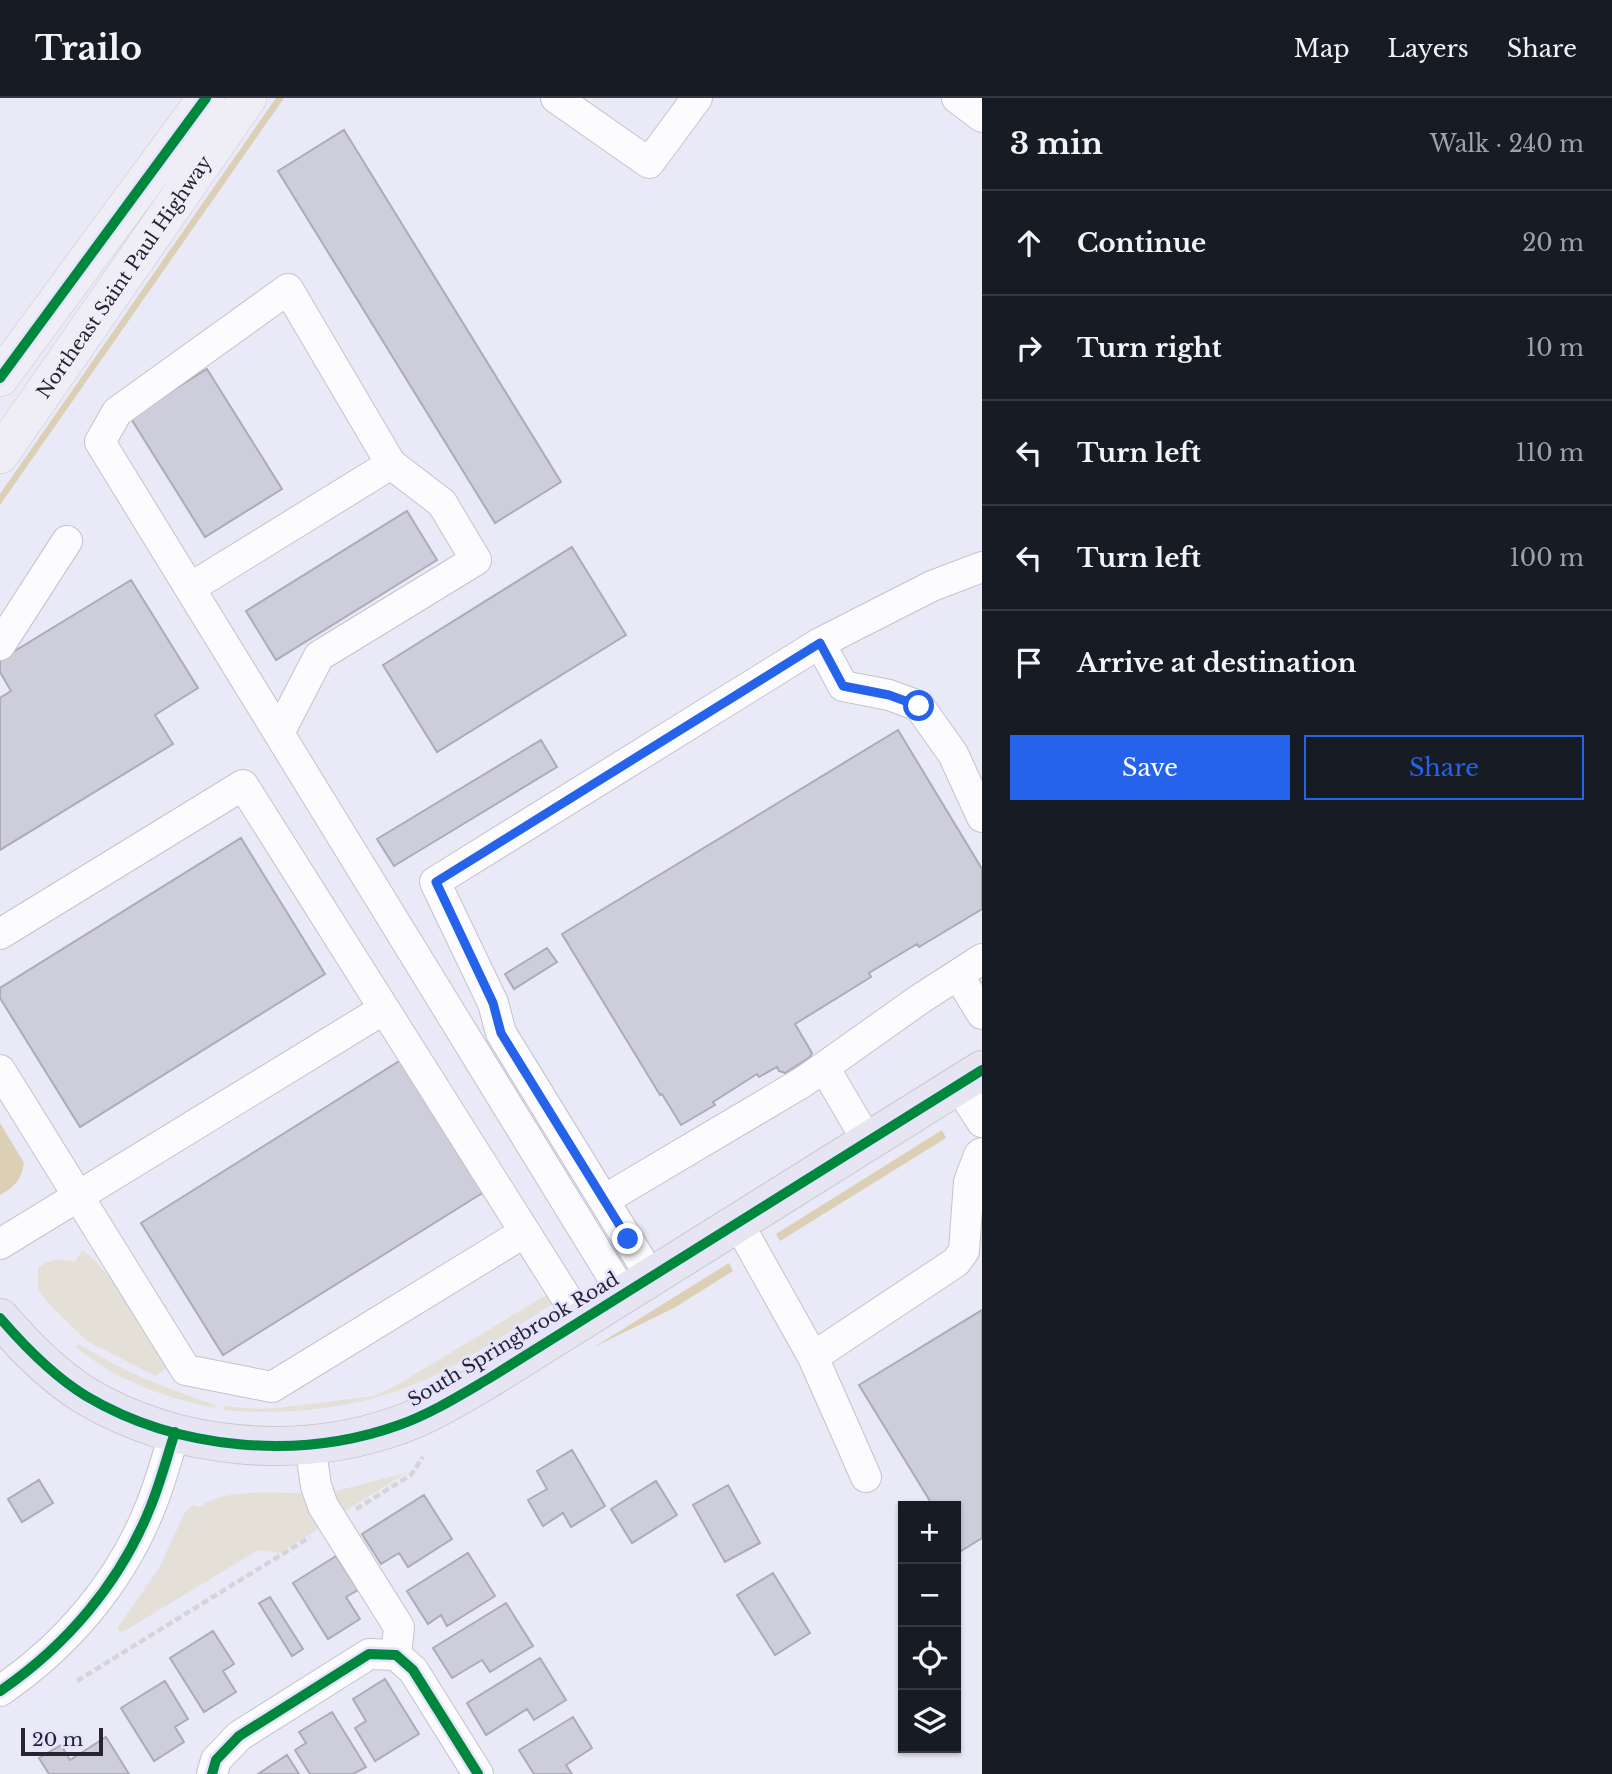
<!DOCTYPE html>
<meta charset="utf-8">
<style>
:root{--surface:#171b24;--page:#20242c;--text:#f1f3f6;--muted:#9ea1a6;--line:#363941;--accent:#2563eb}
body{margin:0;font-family:"Libre Baskerville",serif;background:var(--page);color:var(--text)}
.controls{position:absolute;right:21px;bottom:21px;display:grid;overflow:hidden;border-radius:0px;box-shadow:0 2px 5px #0004}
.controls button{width:63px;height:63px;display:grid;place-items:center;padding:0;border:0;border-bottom:2px solid var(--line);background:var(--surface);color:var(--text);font:35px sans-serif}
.scale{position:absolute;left:21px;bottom:18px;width:82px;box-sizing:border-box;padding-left:7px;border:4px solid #262531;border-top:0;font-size:19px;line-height:24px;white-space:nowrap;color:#262531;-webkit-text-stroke:5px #e5e3fd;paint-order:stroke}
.stop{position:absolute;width:21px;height:21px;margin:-16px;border:5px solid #2563eb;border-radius:50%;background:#fff}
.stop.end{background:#2563eb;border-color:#fff;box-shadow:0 2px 7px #0008}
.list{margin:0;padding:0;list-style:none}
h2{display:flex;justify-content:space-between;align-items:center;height:91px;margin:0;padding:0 28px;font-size:30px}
h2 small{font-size:23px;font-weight:400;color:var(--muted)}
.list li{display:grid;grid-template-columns:46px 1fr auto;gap:21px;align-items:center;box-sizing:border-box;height:105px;padding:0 28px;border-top:2px solid var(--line)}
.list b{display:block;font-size:26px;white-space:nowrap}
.list em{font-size:23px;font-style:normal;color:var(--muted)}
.actions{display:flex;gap:14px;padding:21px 28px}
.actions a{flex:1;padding:16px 0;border:2px solid var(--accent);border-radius:0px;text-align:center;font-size:24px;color:var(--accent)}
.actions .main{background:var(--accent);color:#fff}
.icon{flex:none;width:38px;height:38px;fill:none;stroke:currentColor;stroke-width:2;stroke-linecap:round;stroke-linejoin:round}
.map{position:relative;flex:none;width:982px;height:1676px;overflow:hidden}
header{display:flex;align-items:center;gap:42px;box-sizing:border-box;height:98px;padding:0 35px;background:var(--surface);border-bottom:2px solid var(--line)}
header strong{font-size:33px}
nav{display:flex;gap:38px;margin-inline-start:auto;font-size:24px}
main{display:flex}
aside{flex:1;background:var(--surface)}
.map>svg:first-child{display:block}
.green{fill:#e5e0d7}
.water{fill:#dbd0b6}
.building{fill:#cecddc;stroke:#acabb7;stroke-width:2}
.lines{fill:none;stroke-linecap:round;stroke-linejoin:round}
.minor-casing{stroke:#c4c2ce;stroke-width:32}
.major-casing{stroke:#c8c7cf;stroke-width:38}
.highway-casing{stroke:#c8c7cf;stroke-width:40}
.path{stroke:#d5d5d9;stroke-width:4.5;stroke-dasharray:7 3.5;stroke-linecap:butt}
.minor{stroke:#fcfcfe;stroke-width:30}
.major{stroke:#efeef7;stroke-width:37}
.highway{stroke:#e7e5f2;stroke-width:38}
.cycleway-casing{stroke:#e5e3fd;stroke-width:15}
.cycleway{stroke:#00873e;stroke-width:10}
.route{stroke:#2563eb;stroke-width:9}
.labels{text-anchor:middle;stroke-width:5;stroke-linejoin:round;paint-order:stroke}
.street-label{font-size:19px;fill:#262531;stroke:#e5e3fd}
</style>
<header>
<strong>Trailo</strong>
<nav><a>Map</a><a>Layers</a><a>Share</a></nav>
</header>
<main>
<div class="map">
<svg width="982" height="1676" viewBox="0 0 982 1676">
<rect width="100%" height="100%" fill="#eae9f7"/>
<!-- green -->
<path class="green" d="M82 1152C117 1177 144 1233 167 1270L155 1278 87 1243 48 1205 38 1191V1170C50 1161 60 1160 75 1164Z
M548 1196 553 1206C517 1228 481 1254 443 1273 377 1308 297 1319 223 1312L224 1308 260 1311 286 1309 374 1298 397 1287Z
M79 1246C125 1275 164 1289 215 1307L216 1310C164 1300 115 1282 75 1248Z
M406 1375 341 1416 332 1394Z
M305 1395 321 1429 279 1455 258 1452 128 1531 120 1534 117 1531 159 1470 185 1414 193 1407 199 1409C230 1389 270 1396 305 1395Z"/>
<!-- water -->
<path class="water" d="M276 0H284L0 407V396Z
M0 1025 24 1065C21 1082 15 1089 0 1097Z
M942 1032 946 1040 780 1143 776 1136Z
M729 1165 733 1173 674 1210 594 1249Z"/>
<!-- building -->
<path class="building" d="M344 32 561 384 495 425 278 73Z
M207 271 282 391 205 439 130 319Z
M407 413 437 462 276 562 246 513Z
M572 449 626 537 437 654 383 567Z
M131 482 198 590 155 617 173 646 0 752V600L11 593 0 574V562Z
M898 632 982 771V811L919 849 917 846 869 875 871 879 795 926 812 955 810 959 785 975 779 973 777 969 759 979 757 976 713 1004 715 1007 681 1027 662 996 660 997 562 836Z
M541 642 557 669 394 768 377 741Z
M241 740 325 876 80 1029 0 900V890Z
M547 850 557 864 514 891 505 876Z
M401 962 484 1094 223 1257 141 1125Z
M982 1212V1440L961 1453 956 1445V1408H933L859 1287Z
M572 1352 605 1408 571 1429 563 1415 543 1428 528 1402 547 1391 537 1373Z
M39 1382 53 1405 22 1424 8 1401Z
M656 1383 677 1417 632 1445 611 1411Z
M728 1387 760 1445 725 1464 693 1407Z
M424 1397 452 1441 408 1469 399 1455 381 1466 362 1436Z
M468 1455 495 1498 447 1528 441 1517 428 1526 407 1493Z
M336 1458 358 1492 346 1499 360 1521 328 1541 293 1485Z
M773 1475 810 1535 775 1557 737 1497Z
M270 1499 303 1551 292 1558 259 1505Z
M506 1505 533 1548 490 1574 482 1562 452 1580 433 1550Z
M213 1533 234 1566 223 1573 236 1594 204 1614 170 1560Z
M540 1560 566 1602 534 1622 527 1611 486 1637 467 1605Z
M385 1581 419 1636 375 1663 355 1630 366 1623 353 1601Z
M165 1583 188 1621 175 1629 184 1644 154 1663 121 1610Z
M332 1614 366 1669 353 1676H310L295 1652 306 1645 299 1634Z
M573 1619 592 1650 566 1667 572 1676H534L519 1652Z
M106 1639 129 1676H49L39 1660 61 1647 70 1662Z
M287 1657 299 1676H258Z"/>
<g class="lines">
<!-- minor casing -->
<g class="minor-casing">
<path id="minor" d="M556 0 649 65 697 0
M957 0 982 19
M190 490 391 366 288 191 117 314 100 344 623 1196
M820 545 843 588 889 597 919 608 953 656 982 719
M0 547 67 443
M279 635 319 558 476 462 442 405 391 366
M0 836 243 687 581 1223
M958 877 982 916
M824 969 868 1044
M0 972 186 1272 272 1289 525 1134
M958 987 982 1024
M604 1102 803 984 920 901 982 861
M738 1125 813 1259 866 1379
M0 1146 384 911
M651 1179 501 935 493 905 435 784 820 545 932 488 982 469
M813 1259 956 1164 964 1153 969 1084 979 1057 982 1055
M310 1346 316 1388 323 1408 399 1529 396 1557
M0 1593C66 1548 120 1485 150 1410 160 1386 167 1359 175 1334
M212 1676 216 1662 239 1638 369 1556 396 1557 413 1572 478 1676"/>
</g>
<!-- major casing -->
<g class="major-casing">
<g id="major">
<path d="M0 280 206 0"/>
<path id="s1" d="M0 357 248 0"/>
</g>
</g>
<!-- highway casing -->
<g class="highway-casing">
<path id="highway" d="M0 1220C25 1249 53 1278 86 1298 177 1352 299 1363 399 1327 430 1316 459 1298 488 1281L982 972"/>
</g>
<!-- path -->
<path class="path" d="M356 1411 411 1377 423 1359
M77 1583 310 1439"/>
<!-- minor -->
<use href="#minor" class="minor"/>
<!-- major -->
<use href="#major" class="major"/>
<!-- highway -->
<use href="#highway" class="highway"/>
<!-- cycleway casing -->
<g class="cycleway-casing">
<path id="cycleway" d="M0 280 206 0
M0 1220C25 1249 53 1278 86 1298 177 1352 299 1363 399 1327 430 1316 459 1298 488 1281L982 972
M0 1593C66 1548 120 1485 150 1410 160 1386 167 1359 175 1334
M212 1676 216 1662 239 1638 369 1556 396 1557 413 1572 478 1676"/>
</g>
<!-- cycleway -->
<use href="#cycleway" class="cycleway"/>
</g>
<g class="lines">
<!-- route -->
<path class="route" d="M628 1141 501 935 493 905 436 784 820 545 843 588 889 597 919 608"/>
</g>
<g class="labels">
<!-- street labels -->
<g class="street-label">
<text dy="7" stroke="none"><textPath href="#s1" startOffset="217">Northeast Saint Paul Highway</textPath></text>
<text transform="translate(513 1241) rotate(-31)" y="7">South Springbrook Road</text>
</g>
</g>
</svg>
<div class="controls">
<button>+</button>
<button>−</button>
<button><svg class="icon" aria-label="locate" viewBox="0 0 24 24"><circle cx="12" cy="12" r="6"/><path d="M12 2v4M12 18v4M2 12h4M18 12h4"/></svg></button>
<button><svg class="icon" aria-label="layers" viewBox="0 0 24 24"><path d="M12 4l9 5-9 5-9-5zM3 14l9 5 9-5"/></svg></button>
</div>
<div class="scale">20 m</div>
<div class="stop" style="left:919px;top:608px"></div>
<div class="stop end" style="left:628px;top:1141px"></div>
</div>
<aside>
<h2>3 min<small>Walk · 240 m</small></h2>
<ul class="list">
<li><svg class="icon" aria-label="ahead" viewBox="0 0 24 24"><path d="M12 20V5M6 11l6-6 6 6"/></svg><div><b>Continue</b></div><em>20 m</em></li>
<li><svg class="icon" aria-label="right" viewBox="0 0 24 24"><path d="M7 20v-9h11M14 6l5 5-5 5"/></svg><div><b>Turn right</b></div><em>10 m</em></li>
<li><svg class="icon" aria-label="left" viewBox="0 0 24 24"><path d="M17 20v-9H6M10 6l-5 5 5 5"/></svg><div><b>Turn left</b></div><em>110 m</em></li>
<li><svg class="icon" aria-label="left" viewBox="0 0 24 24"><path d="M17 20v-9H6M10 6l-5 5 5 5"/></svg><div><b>Turn left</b></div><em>100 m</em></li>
<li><svg class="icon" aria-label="arrive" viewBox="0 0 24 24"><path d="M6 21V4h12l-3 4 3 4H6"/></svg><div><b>Arrive at destination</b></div></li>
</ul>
<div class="actions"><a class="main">Save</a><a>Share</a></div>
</aside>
</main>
